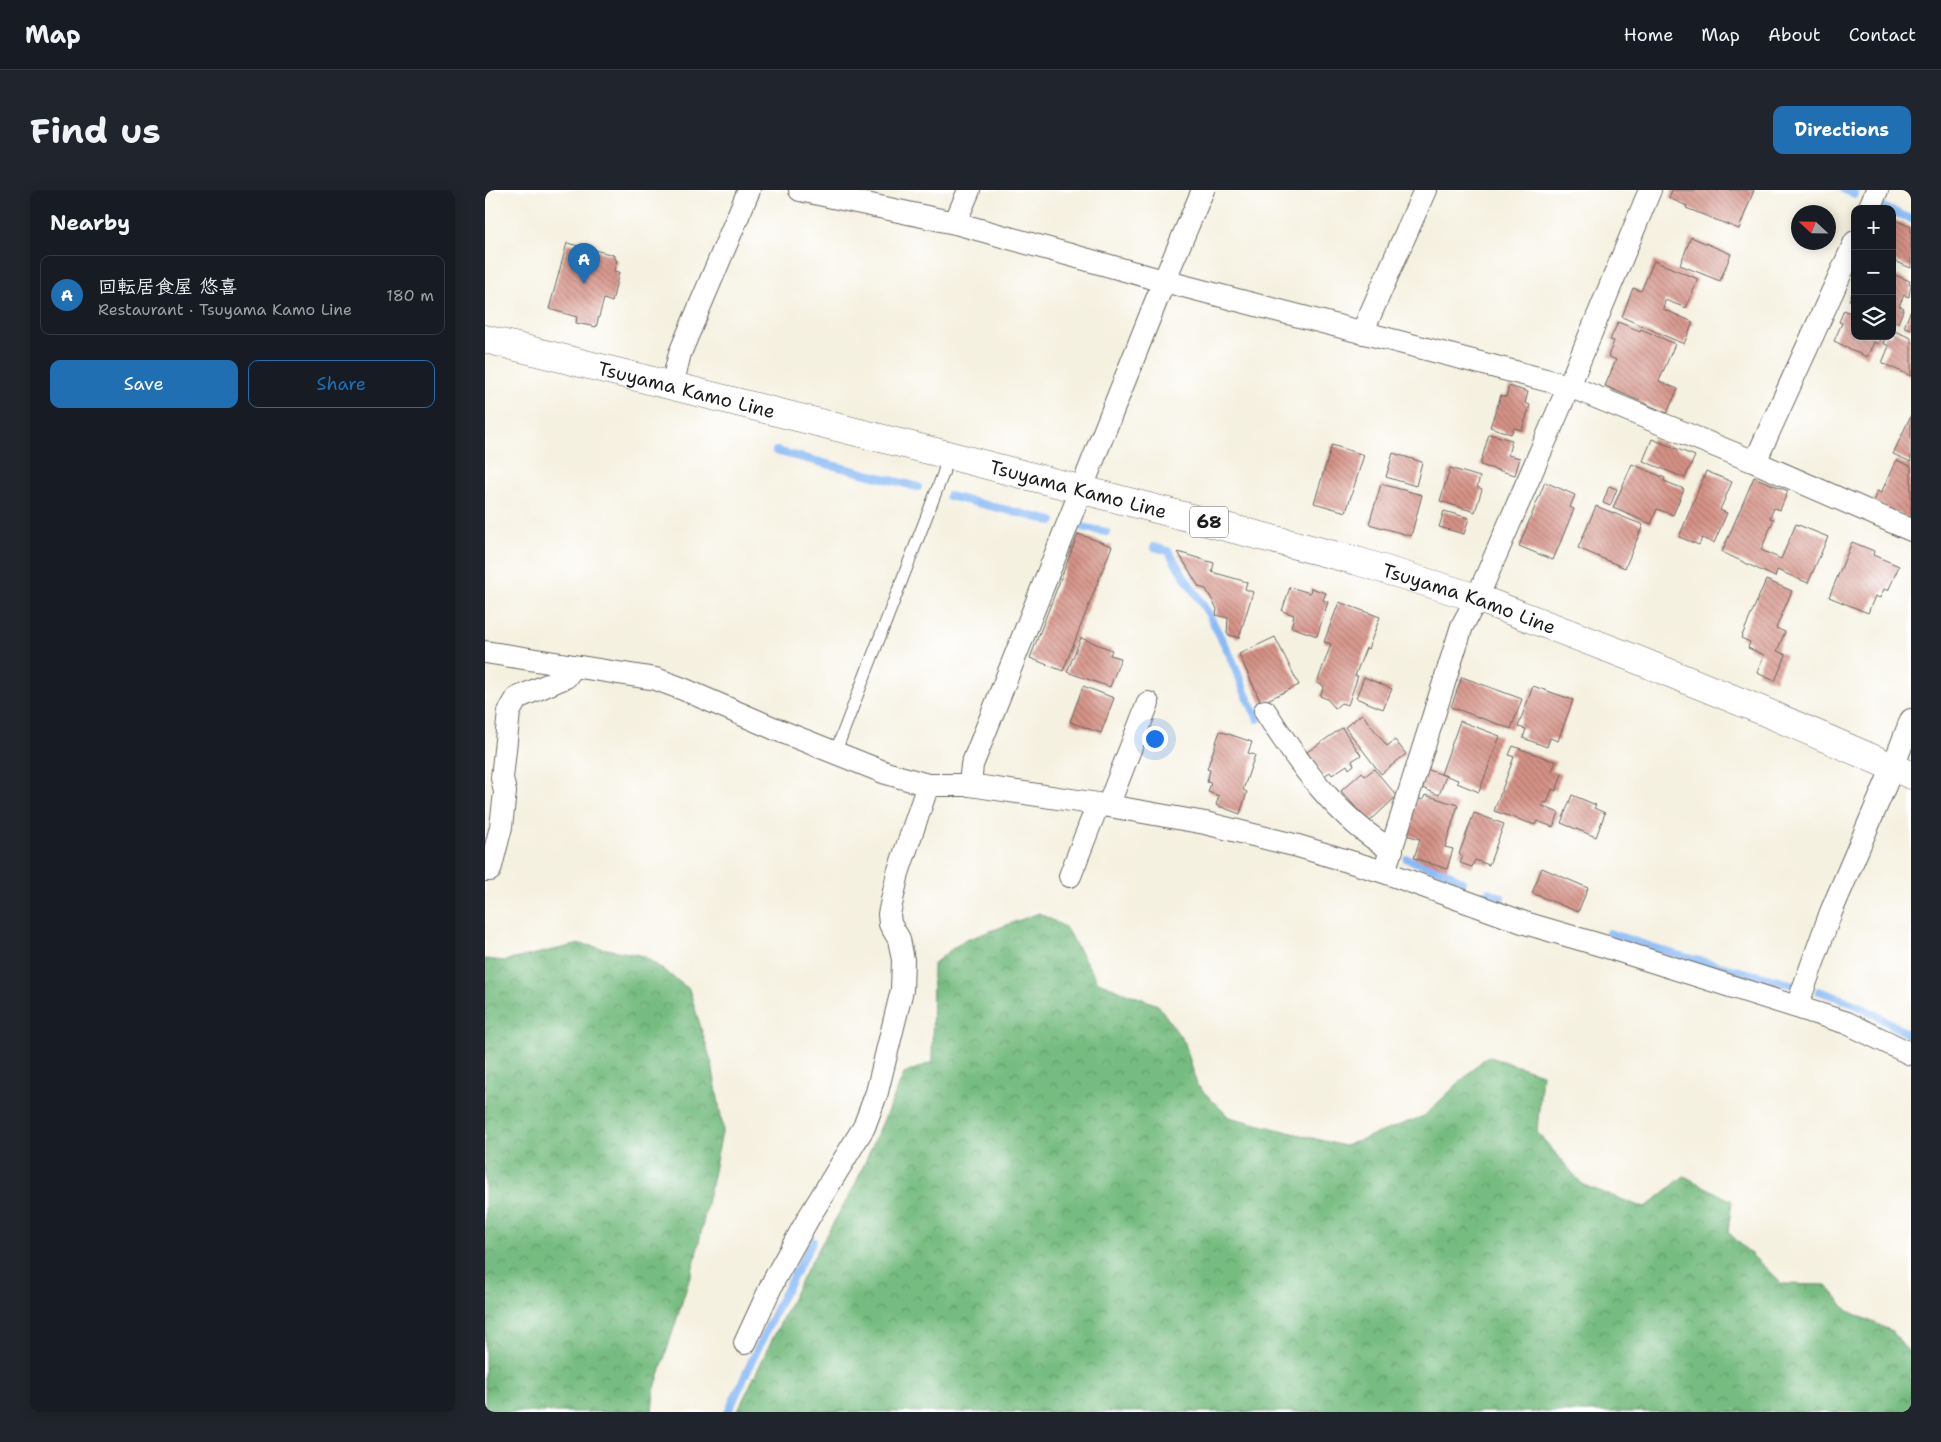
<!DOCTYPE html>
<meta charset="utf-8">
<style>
:root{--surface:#171b24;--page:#20242c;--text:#f1f3f6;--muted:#9ea1a6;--line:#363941;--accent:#1f6fb2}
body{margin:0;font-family:"Shantell Sans","Klee One",sans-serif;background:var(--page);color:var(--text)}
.controls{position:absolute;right:15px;top:15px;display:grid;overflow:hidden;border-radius:10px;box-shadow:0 2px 12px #0003}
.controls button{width:45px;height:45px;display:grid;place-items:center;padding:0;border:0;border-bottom:1px solid var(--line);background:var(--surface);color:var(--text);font:25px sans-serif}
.compass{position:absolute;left:1306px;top:15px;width:45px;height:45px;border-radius:50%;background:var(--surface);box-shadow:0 2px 12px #0003;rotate:292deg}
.you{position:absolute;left:669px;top:548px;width:18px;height:18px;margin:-12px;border:4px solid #fff;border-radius:50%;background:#1a73e8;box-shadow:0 0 0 8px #1a73e833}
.badge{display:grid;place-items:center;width:32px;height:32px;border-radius:50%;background:var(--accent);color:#fff;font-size:16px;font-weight:700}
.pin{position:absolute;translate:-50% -41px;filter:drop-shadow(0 1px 2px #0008)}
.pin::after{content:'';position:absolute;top:26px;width:18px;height:15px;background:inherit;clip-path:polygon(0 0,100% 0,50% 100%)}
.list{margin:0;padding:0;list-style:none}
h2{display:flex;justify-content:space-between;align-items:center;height:65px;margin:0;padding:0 20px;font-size:21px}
h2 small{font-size:16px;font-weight:400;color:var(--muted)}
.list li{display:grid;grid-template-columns:32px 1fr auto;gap:15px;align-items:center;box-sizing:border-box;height:80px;margin:0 10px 10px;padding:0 10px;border:1px solid var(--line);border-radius:10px}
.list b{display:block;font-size:19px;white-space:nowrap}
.list p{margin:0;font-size:16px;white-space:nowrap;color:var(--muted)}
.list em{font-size:16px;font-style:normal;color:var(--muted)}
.actions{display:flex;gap:10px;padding:15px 20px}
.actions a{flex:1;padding:11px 0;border:1px solid var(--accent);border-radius:10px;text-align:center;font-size:18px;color:var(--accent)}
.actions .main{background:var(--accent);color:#fff}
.icon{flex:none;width:28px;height:28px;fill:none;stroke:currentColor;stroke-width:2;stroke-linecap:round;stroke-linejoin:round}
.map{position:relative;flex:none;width:1426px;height:1222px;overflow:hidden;border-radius:10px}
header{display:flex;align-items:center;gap:30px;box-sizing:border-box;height:70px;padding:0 25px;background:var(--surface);border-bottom:1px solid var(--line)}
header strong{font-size:24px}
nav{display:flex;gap:28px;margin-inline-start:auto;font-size:18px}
.intro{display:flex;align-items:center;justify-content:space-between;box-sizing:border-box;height:120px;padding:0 30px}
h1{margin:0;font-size:35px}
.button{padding:12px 22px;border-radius:10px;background:var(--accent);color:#fff;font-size:18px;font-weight:700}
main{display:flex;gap:30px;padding:0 30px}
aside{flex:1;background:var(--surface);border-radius:10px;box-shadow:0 2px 12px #0003}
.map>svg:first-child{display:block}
.forest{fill:url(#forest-crowns);stroke:#496c4e}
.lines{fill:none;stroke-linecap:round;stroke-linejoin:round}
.stream{stroke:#89bbf6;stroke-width:8}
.building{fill:url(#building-back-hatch)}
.service-casing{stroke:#686761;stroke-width:13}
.minor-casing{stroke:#686761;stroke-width:24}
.primary-casing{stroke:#686761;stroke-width:29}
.service{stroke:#fff;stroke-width:11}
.minor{stroke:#fff;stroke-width:22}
.primary{stroke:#fff;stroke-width:28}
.labels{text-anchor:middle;stroke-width:4;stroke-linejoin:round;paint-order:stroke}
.shield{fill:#fff;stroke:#606060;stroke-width:1}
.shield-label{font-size:18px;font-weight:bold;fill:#1c1c1c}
.street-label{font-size:19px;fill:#1c1c1c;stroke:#fff}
</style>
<header>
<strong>Map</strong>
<nav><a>Home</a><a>Map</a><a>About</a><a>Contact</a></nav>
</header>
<div class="intro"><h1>Find us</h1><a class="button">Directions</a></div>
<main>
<aside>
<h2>Nearby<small></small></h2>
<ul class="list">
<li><span class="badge">A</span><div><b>回転居食屋 悠喜</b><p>Restaurant · Tsuyama Kamo Line</p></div><em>180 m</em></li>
</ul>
<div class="actions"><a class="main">Save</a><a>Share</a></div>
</aside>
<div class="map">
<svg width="1426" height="1222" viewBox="0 0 1426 1222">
<defs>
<pattern id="forest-crowns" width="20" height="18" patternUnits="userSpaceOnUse" patternTransform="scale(1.25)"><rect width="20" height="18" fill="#76bc80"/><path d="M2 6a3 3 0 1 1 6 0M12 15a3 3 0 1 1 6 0" fill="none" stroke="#609868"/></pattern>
<pattern id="building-back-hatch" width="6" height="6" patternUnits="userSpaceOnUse" patternTransform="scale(1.25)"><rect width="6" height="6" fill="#d59286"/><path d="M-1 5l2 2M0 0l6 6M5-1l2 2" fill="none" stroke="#ac766d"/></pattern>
</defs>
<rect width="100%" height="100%" fill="#fff"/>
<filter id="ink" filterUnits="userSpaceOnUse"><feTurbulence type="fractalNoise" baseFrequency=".02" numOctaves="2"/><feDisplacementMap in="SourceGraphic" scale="10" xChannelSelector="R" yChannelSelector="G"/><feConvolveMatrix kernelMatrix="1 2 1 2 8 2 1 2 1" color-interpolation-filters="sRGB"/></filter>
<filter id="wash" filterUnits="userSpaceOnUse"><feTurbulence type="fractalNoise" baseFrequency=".0096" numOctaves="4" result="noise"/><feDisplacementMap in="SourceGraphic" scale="20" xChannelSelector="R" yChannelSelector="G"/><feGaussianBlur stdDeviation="1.12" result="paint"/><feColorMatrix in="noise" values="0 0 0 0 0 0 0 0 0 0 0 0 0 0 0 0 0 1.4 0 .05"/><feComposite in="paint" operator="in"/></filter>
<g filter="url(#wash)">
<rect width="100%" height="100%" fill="#f5f1e0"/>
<!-- forest -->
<path class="forest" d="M554 723 580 737 613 792 673 815 700 853 712 895 744 927 859 956 939 926 1002 866 1057 884 1052 942 1098 995 1160 1018 1199 986 1247 1011 1243 1042 1297 1094 1341 1095 1363 1121 1407 1141 1426 1165V1222H252L318 1086 370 995 419 884 447 872 448 774 476 752Z
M95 754 159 766 204 799 227 874 238 938 210 1071 169 1201 167 1222H0V769L20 771Z"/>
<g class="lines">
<!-- stream -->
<path class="stream" d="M1359 0 1370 4
M1396 16 1402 19
M1407 21 1426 29
M291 261 433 297
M464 306 567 331
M597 337 621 342
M669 357 683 361 723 423 747 469 761 505 773 529
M922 669 963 683 977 692
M1003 702 1016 707
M1124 743 1192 765 1309 795
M1334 801C1370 812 1394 826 1426 846
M243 1222 296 1109 328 1051"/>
</g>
<g id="blocks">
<!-- building -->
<path class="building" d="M1187 0H1269L1254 39 1201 18 1202 16 1184 8Z
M1407 29 1426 37V78L1407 70Z
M1206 47 1246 64 1235 91 1195 75Z
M82 53 129 65V69L132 70 129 81 134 82 127 112 119 109 111 137 91 133 92 127 64 119Z
M1169 71 1213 89 1201 118 1180 110 1178 119 1208 132 1199 154 1137 127 1148 98 1156 101Z
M1407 84 1425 91 1424 94 1426 95 1424 107 1419 105 1414 116 1419 118 1413 133 1407 130Z
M1370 97V112L1364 110Z
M1359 120 1370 125V146H1396L1393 154 1389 152 1382 167 1349 151 1357 133 1354 132Z
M1426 120V139L1419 137Z
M1133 132 1155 141 1156 139 1190 154 1174 191 1193 199 1182 223 1120 196 1131 170 1123 166 1129 151 1125 150Z
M1407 140 1426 148V186L1397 173 1404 156 1398 153 1401 146H1407Z
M1024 196 1043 202 1040 213 1045 215 1037 240 1029 238 1026 244 1005 237 1016 205 1021 207Z
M1426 225V272L1408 264Z
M1004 244 1027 250 1023 265 1035 268 1030 285 995 275Z
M1167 249 1210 266 1200 288 1158 271Z
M847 255 879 265 861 322 829 313Z
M908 263 937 272 931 296 901 287Z
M1411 270 1426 276V329L1388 312 1392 301 1396 303Z
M1147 274 1180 288 1179 291 1199 299 1188 325 1172 319 1166 334 1128 318Z
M965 278 995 287 992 297 997 299 990 322 955 311Z
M1221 281 1247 292 1235 320 1242 323 1229 353 1217 348 1214 355 1194 347Z
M1269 287 1303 301 1295 320 1289 318 1285 328 1289 329 1276 360 1296 369 1311 334 1343 347 1323 393 1292 380 1290 387 1237 362Z
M1060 292 1090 305 1085 317 1089 319 1068 370 1034 356Z
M896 294 937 305 926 346 884 334Z
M1124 296 1132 299 1125 316 1118 313Z
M1111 316 1158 335 1140 378 1093 358Z
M959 321 984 328 979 344 954 337Z
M593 344 627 356 578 481 545 468Z
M1367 352 1389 361 1388 365 1414 376 1403 401 1399 399 1395 408 1390 406 1383 423 1344 407Z
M693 362 729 373 727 382 762 392 760 399 768 402 754 448 742 444 743 428 731 425 732 419 721 399 714 397Z
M1281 390 1307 401 1291 438 1300 442 1292 461 1301 465 1290 491 1272 483 1279 465 1263 458 1265 452 1256 448Z
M805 397 825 403 826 398 841 403 838 410 843 412 832 446 806 437 809 425 797 421Z
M854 412 895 427 883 459 881 458 870 486H873L863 515 856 513 850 518 842 509 835 506 839 496 832 493 846 454 839 452Z
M790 447 814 495 776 513 754 464Z
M596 448 627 460 625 465 636 468 625 497 582 482Z
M879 487 907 499 898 519 871 508Z
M977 487 1037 509 1026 539 966 517Z
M598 496 629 508 616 543 585 532Z
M1048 496 1088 510 1073 551 1065 548 1062 557 1038 548 1041 539 1033 537Z
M877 524 902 556 910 550 921 564 896 584 860 537Z
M975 531 1015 546 994 602 972 593 973 590 956 584Z
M857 538 876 565 867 571 869 575 864 579 862 575 847 585 845 582 839 586 822 562Z
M735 541 767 552 763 563 770 565 758 600 762 602 755 624 731 615 734 606 723 602 726 593 722 592 725 580 722 579Z
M1028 556 1071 572 1067 581 1077 584 1071 601 1067 599 1062 613 1058 612 1057 616 1074 623 1068 637 1052 631 1050 635 1009 621 1029 567 1024 565Z
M889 579 912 606 884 632 856 601 877 582 880 586Z
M941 579 961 586 954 605 935 597Z
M940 605 973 615 960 657 968 659 962 679 929 668 935 649 921 645 932 608 938 610Z
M1087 605 1111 615 1109 618 1120 623 1111 647 1076 633Z
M989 623 1019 634 1004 675 990 670 987 677 975 673 978 666 974 664Z
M1057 678 1103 698 1093 722 1047 703Z"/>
</g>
</g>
<g filter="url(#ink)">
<use href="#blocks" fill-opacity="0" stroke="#686761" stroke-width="1"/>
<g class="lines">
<!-- service casing -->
<g class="service-casing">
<path id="service" d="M350 563 458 284 463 265"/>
</g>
<!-- minor casing -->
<g class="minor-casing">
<path id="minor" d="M315 0 470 33 679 91 1084 196 1270 272 1426 340
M1384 19 1392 0
M470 33 484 0
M877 143 940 0
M187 196 195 163 264 0
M1270 272 1370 52
M0 462 171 489 198 499 288 538 401 583 443 595H485L613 614 720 633 813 656 899 682 1040 733 1122 757 1362 833 1426 864
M780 521C813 573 853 629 907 660
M485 595 487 575 679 91 718 0
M623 616 663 513
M0 680H5L16 637 20 602 17 588 24 522 32 508 81 487 89 476
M899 682 977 436 992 408 1084 196 1165 0
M585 686 613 614
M1312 816 1346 722 1408 577 1426 530
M260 1153 290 1088 324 1027 379 937 392 902 417 800 418 770 414 749 405 734 404 724 413 683 443 595"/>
</g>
<!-- primary casing -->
<g class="primary-casing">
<g id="primary">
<path id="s1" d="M0 149 463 265 872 371 992 408 1143 466 1278 521 1426 585"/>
</g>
</g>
<!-- service -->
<use href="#service" class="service"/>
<!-- minor -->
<use href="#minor" class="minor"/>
<!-- primary -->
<use href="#primary" class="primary"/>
</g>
</g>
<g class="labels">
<!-- shield labels -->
<rect class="shield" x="705" y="316.5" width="38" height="31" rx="4"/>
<g class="shield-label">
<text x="724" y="338">68</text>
</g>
<!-- street labels -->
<g class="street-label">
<text dy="7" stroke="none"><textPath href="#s1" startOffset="208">Tsuyama Kamo Line</textPath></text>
<text dy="7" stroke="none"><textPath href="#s1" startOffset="612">Tsuyama Kamo Line</textPath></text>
<text dy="7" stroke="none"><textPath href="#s1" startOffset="1018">Tsuyama Kamo Line</textPath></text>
</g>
</g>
</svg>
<div class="controls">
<button>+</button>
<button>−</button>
<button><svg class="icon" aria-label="layers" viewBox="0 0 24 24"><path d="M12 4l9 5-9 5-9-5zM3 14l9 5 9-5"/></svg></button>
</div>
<svg class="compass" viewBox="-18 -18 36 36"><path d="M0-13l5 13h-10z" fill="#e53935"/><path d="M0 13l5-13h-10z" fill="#9ea1a6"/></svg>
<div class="you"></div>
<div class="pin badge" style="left:99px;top:94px">A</div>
</div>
</main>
